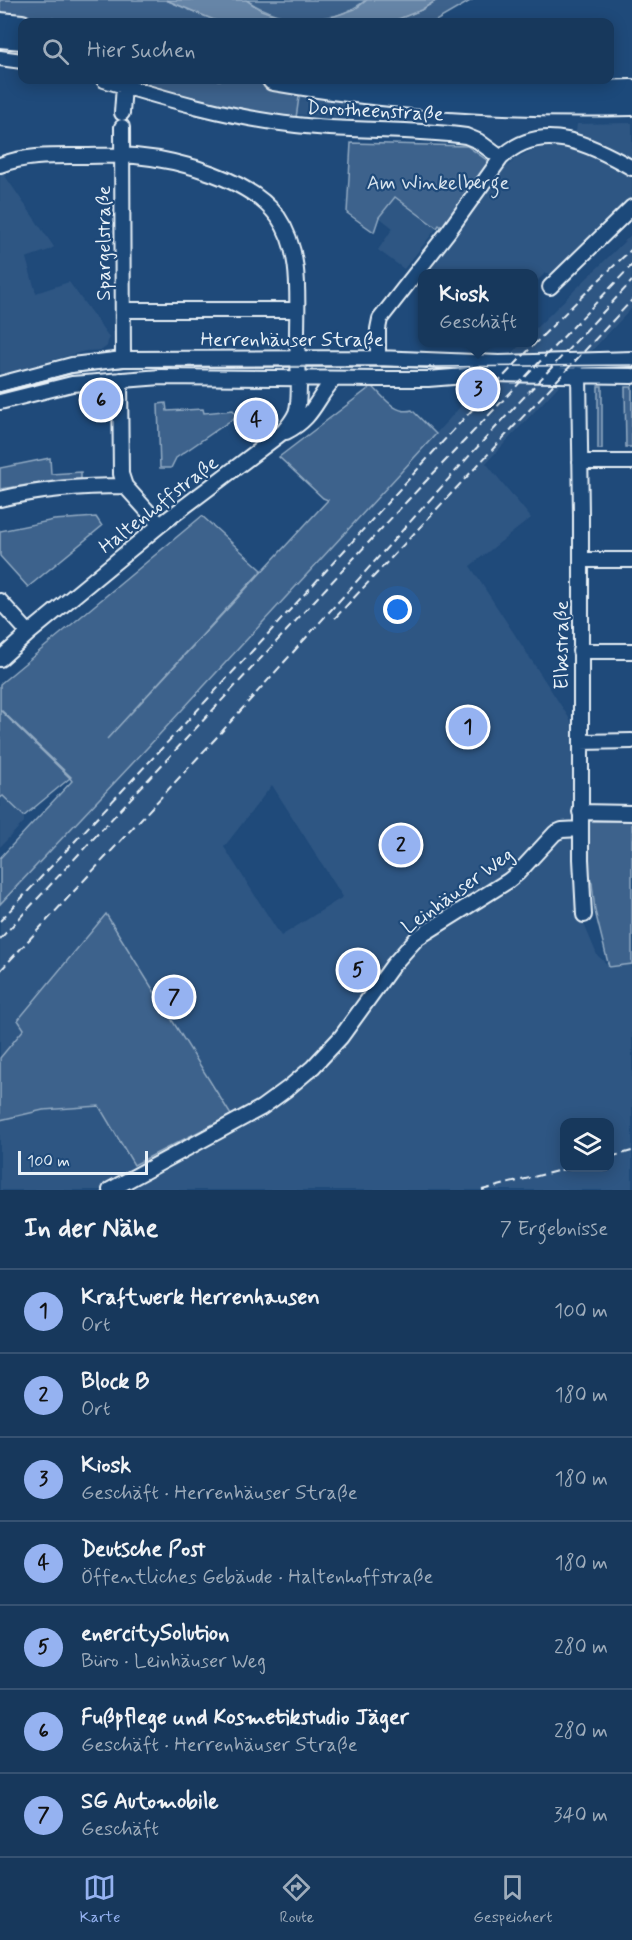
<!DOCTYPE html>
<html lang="de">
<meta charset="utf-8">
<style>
:root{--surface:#17385c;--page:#203f62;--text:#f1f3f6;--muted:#9eacbb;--line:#365272;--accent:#95b2f1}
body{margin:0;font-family:Mynerve,sans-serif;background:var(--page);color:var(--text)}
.controls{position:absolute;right:18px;bottom:18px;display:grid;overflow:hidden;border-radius:12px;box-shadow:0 3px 15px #0003}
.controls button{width:54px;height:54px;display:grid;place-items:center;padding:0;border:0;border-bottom:2px solid var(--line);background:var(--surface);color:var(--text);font:30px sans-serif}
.scale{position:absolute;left:18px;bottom:15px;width:130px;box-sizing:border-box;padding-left:6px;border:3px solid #e8f1f8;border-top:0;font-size:16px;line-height:21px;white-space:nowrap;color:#e8f1f8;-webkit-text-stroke:4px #1f4a7a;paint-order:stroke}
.you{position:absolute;left:398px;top:610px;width:21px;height:21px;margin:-15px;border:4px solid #fff;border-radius:50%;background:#1a73e8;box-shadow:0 0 0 9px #1a73e833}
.badge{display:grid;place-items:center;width:39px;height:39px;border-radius:50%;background:var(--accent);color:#111;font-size:20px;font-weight:700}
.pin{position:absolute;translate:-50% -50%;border:3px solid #fff;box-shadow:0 2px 6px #0006}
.popup{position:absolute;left:418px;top:269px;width:120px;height:78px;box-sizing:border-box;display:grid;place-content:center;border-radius:12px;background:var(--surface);filter:drop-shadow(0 2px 4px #0005);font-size:20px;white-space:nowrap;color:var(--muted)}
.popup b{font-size:22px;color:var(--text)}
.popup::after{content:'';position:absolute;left:50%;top:100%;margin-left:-12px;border:12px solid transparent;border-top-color:var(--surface)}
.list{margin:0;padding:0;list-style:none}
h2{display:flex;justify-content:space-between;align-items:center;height:78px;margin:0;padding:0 24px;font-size:26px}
h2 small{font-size:20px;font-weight:400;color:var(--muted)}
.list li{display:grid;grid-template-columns:39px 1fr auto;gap:18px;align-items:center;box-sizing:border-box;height:84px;padding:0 24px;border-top:2px solid var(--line)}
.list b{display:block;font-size:22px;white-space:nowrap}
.list p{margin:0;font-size:20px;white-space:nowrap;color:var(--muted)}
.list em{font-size:20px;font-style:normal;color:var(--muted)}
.icon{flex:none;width:33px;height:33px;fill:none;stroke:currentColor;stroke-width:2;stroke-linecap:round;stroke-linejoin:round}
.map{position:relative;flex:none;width:632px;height:1190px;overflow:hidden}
.search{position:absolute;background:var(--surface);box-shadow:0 3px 15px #0003;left:18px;right:18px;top:18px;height:66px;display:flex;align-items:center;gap:15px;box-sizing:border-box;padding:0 21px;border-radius:12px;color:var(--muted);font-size:22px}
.sheet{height:666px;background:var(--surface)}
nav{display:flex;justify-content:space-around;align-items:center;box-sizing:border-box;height:84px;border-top:2px solid var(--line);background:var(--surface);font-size:16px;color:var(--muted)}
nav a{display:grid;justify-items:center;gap:3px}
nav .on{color:var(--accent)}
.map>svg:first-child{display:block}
.built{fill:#2e5683;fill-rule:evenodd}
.green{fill:#3c628c;stroke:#92aac2;stroke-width:1.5}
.water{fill:#6685a7;stroke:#9ab0c7;stroke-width:1.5}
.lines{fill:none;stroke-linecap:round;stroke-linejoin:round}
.minor-casing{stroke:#e8f1f8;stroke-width:18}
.highway-casing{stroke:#e8f1f8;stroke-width:24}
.minor{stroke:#1f4a7a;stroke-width:14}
.highway{stroke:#1f4a7a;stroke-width:20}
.tram{stroke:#e8f1f8;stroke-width:1.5}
.rail{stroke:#e8f1f8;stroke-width:2;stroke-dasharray:9 4.5;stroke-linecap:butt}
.labels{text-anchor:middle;stroke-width:4.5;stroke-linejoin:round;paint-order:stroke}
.street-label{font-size:20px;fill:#e8f1f8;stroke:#1f4a7a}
.park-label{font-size:20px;fill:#d7e3ed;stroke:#1f4a7a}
</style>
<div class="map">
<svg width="632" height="1190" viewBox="0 0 632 1190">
<rect width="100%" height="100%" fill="#1f4a7a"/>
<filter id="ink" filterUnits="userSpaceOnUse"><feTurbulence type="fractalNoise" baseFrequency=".0167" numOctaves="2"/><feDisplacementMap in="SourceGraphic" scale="12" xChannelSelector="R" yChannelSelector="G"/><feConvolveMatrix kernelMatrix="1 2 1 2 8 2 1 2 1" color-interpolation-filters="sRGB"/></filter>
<g filter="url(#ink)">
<!-- built -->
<path class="built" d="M295 93 345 99 342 118 292 114Z
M632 123V166L575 139 577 124Z
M540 147H563L589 152 600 158 632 176V196L555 273H545L534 284V274H425L504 169 516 158Z
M3 173 54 247 49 250 26 258 36 293 69 282 109 337 107 346 102 350 85 351 0 375V174Z
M395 196 437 228 404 269 378 250 393 228 379 217Z
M632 234V308L486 463 531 518 470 566 573 724 574 900 597 955 610 967 632 964V1190H0V1120L43 1110 99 1106 134 1165 230 1115 24 1029 0 1058V904L147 748 472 394 522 343 534 342V330ZM272 785 343 897 281 936 224 847ZM564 1122H610V1168H564Z
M2 796 24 816V822L0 847V798Z"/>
<!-- green -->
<path class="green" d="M0 0H166L219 22H76L50 18 0 15Z
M246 0H366C329 28 283 24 246 0Z
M437 0H472L434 22H391L421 10Z
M104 80H243L300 90 295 125Z
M351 143 467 146 495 166 448 232 439 225 437 228 395 197 379 217 374 232 347 213Z
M372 386C383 396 395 415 412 410L436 434 147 748 0 904V858L72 781 70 778 24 816 3 796 0 798V710L70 778 71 777 0 709V684L202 516 262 570 107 739 328 500 323 498 279 457Z
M598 386H602V449H598Z
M625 387H632V447H626Z
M166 403 167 411 203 409 204 413 233 410 237 416 176 458 171 468H160L158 404Z
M50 458 51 474 81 472V479L61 480 0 489V468Z
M96 517 102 526 28 587 0 556V531L54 520Z
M589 821H632V964L609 967 595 911 592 883 589 880Z
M106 914 231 1115 134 1165 99 1106 43 1110 0 1120V1058L24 1029 18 1020Z"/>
<!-- water -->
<path class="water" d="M166 0H246L261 10 278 16 292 20H307L335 16 355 9 367 0H437L421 10 391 22H219Z"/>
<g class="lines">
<!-- minor casing -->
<g class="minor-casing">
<path id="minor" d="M0 58 22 61
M104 80C166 99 231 118 296 125 352 132 410 128 466 136L478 141 501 158C541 119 592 145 632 168
M122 113 124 86
M122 127 123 359
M0 165C26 155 53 156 81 156 99 156 117 155 135 156 180 160 250 179 278 217 302 252 297 296 297 336 297 354 302 398 296 413 293 420 288 426 283 432L160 525 29 633 0 659
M550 287 632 207
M123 310H297
M378 358V329L380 319 448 232 501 158
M579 374 581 515V859L584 915
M120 380 121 474 125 486 160 525
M0 384 72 365 123 359 378 358 499 363 632 359
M0 402 72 384 161 377 379 379H428L490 374 632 376
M286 432C314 418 315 400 334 379
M580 462H632
M0 499C42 489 82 486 125 486
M581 560H632
M0 601 29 633
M580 651H632
M581 742 632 741
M580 812 632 813
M110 1190 261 1108 287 1089 313 1067 341 1037 393 965 417 938 508 881 518 873 555 833 562 830 581 829"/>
</g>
<!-- highway casing -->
<g class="highway-casing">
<path id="highway" d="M0 23 22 25
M0 37 22 39
M273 80C394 101 509 108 632 105
M361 80C451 91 542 93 632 90"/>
</g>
<!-- minor -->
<use href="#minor" class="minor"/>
<!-- highway -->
<use href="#highway" class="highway"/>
<!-- tram -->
<path class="tram" d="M0 392 71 373 127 367H433L632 365"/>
<!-- rail -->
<path class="rail" d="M335 618 632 300
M0 921C108 806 216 691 322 575 423 464 522 350 632 249
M0 939 408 500 632 265
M0 971 216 738 471 454 632 281
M610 1157 632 1151
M482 1190 569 1168"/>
</g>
</g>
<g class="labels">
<!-- street labels -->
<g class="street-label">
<text transform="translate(375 110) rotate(3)" y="7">Dorotheenstraße</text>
<text transform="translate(103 243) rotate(-90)" y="7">Spargelstraße</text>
<text x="292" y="346">Herrenhäuser Straße</text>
<text transform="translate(158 504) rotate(-38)" y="7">Haltenhoffstraße</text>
<text transform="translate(561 645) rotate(-90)" y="7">Elbestraße</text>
<text transform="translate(457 890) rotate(-36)" y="7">Leinhäuser Weg</text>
</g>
<!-- park labels -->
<g class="park-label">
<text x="438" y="189">Am Winkelberge</text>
</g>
</g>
</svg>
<div class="controls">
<button><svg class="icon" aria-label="layers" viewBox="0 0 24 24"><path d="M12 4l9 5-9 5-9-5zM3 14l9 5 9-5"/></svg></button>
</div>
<div class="scale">100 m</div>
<div class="you"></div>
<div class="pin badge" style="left:468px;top:727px">1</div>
<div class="pin badge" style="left:401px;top:845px">2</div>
<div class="pin badge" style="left:478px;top:389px">3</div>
<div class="popup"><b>Kiosk</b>Geschäft</div>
<div class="pin badge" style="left:256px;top:420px">4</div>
<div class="pin badge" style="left:358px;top:970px">5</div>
<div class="pin badge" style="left:101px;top:400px">6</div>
<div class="pin badge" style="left:174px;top:997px">7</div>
<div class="search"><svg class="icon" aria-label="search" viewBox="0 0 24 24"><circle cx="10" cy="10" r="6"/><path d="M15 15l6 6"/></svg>Hier suchen</div>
</div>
<section class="sheet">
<h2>In der Nähe<small>7 Ergebnisse</small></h2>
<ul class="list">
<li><span class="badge">1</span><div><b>Kraftwerk Herrenhausen</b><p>Ort</p></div><em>100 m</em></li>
<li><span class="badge">2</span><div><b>Block B</b><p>Ort</p></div><em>180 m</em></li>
<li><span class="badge">3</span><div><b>Kiosk</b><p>Geschäft · Herrenhäuser Straße</p></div><em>180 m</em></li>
<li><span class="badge">4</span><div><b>Deutsche Post</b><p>Öffentliches Gebäude · Haltenhoffstraße</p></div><em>180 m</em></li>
<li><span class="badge">5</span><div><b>enercitySolution</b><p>Büro · Leinhäuser Weg</p></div><em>280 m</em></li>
<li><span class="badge">6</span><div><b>Fußpflege und Kosmetikstudio Jäger</b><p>Geschäft · Herrenhäuser Straße</p></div><em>280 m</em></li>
<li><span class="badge">7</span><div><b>SG Automobile</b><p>Geschäft</p></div><em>340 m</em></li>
</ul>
</section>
<nav>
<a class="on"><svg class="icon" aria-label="map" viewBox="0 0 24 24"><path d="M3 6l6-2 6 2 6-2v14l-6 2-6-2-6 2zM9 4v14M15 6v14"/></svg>Karte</a>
<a><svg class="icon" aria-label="directions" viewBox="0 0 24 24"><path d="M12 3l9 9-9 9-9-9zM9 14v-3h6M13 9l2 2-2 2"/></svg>Route</a>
<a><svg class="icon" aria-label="saved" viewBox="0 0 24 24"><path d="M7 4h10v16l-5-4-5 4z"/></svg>Gespeichert</a>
</nav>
